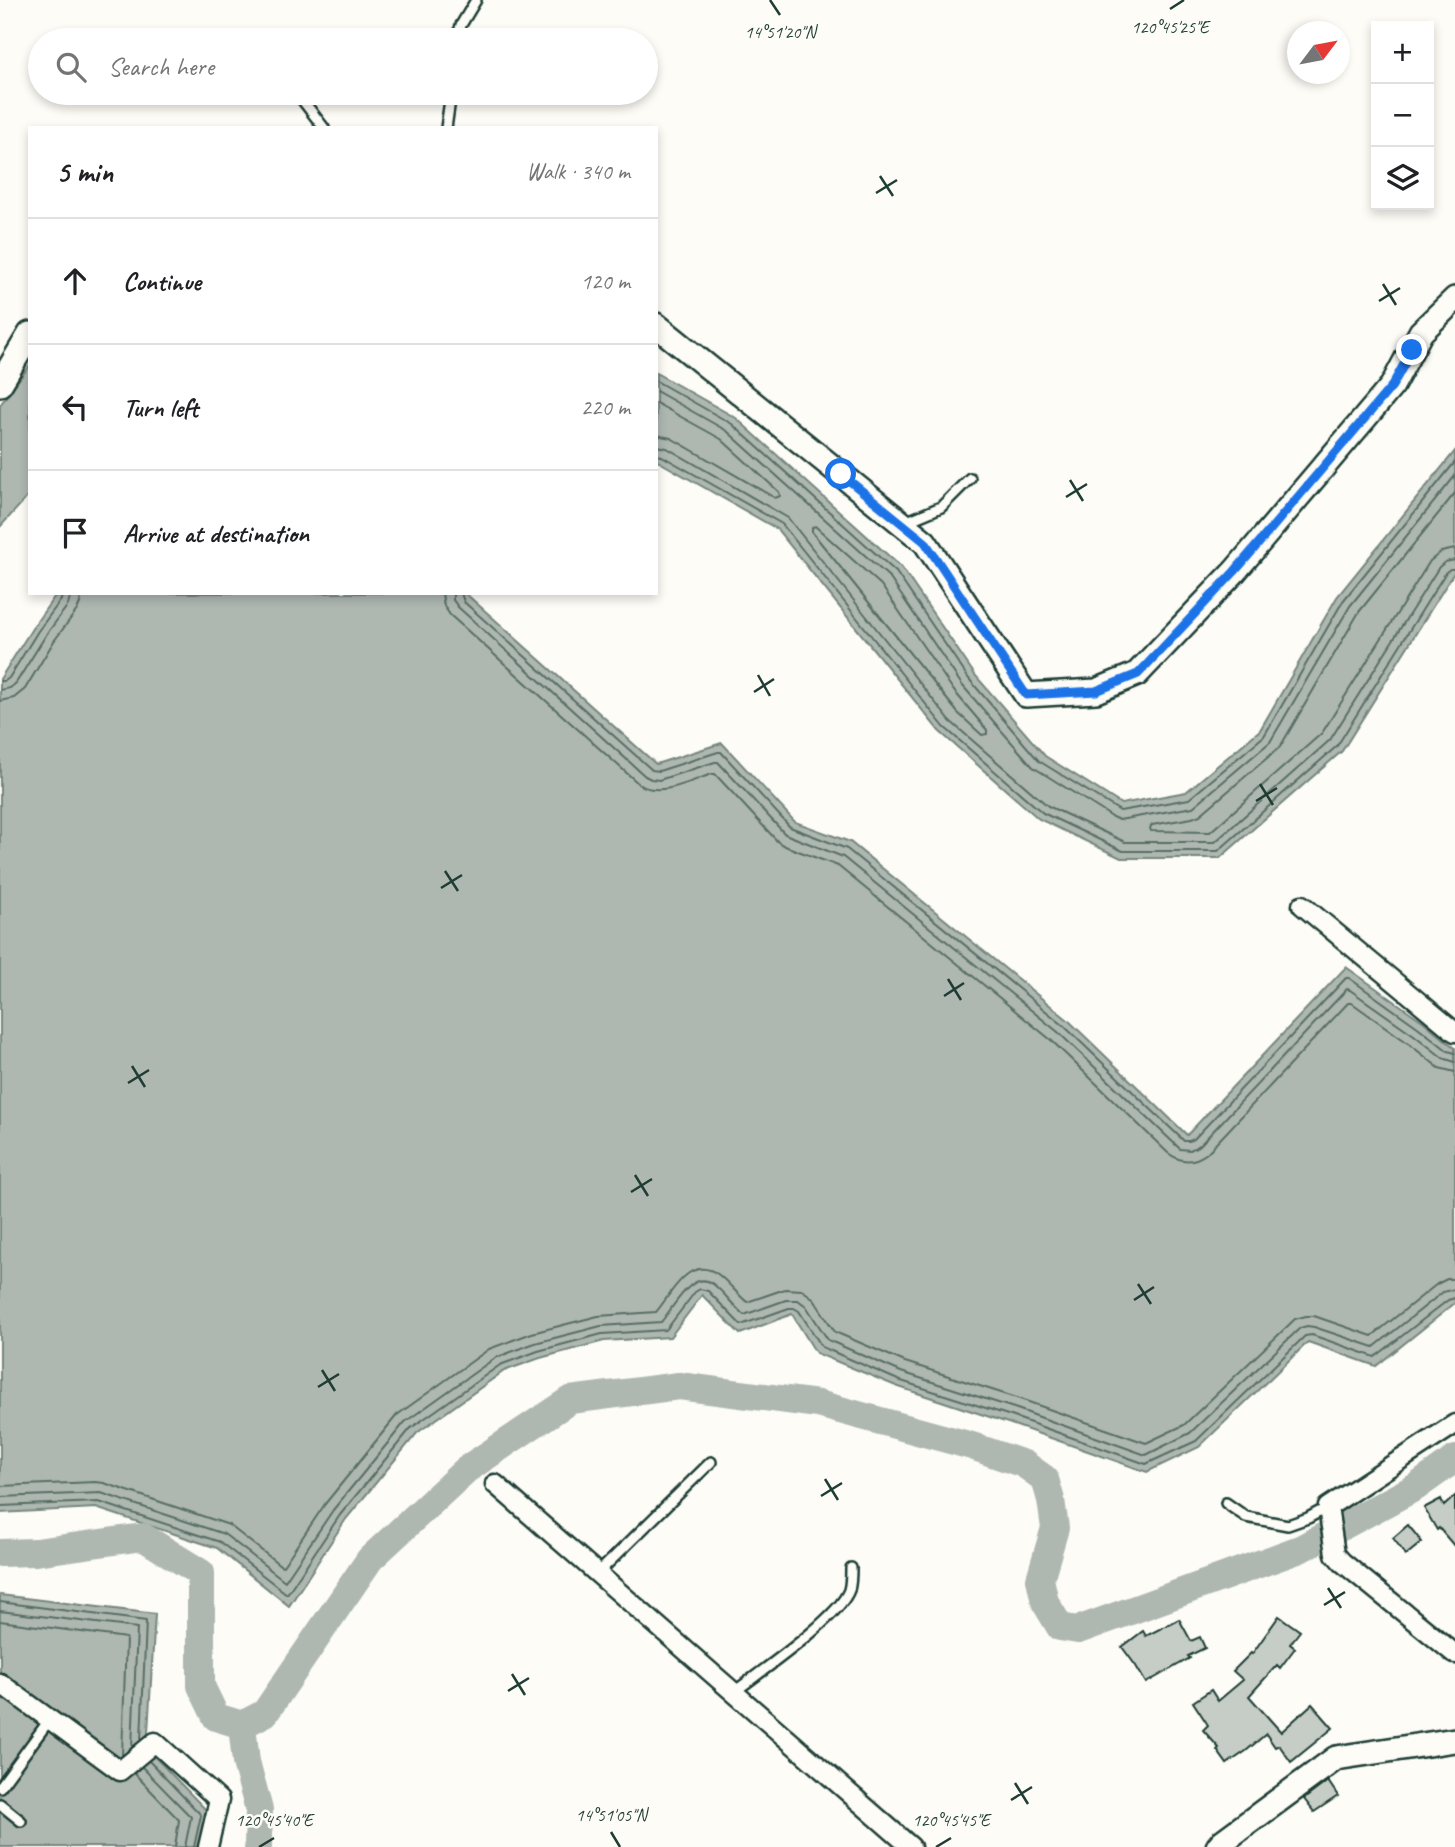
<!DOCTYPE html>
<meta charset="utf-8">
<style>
:root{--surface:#fff;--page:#f6f6f6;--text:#202124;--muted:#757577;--line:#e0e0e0}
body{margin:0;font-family:Caveat,sans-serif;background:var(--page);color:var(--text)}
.controls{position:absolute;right:21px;top:21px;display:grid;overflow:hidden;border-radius:0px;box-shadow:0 4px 10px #0003}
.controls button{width:63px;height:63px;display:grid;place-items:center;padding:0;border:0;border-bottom:2px solid var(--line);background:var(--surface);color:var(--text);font:35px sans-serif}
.compass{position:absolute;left:1287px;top:21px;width:63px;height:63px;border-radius:50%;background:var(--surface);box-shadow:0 4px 10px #0003;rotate:58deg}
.stop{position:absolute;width:21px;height:21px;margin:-16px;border:5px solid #1a73e8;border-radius:50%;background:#fff}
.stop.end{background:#1a73e8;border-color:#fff;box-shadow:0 2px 7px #0008}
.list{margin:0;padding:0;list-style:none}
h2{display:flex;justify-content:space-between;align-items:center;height:91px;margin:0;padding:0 28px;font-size:30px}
h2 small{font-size:23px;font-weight:400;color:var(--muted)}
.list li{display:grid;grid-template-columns:46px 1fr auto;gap:21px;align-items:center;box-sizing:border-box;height:126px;padding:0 28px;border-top:2px solid var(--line)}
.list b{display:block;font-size:26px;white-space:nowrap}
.list em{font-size:23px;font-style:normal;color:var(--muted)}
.icon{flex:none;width:38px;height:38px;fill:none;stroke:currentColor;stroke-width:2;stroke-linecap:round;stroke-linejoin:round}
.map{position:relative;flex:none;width:1455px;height:1847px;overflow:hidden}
.search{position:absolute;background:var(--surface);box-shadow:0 4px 10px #0003;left:28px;top:28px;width:630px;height:77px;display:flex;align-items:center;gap:18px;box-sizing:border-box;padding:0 24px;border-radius:38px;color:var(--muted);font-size:26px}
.panel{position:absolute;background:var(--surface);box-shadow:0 4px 10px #0003;left:28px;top:126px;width:630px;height:469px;border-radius:0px}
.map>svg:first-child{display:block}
.water{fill:#aeb8b1;stroke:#75877f;stroke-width:2}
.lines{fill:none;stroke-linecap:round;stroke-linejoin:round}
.shore{stroke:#586e66;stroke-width:2}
.river{stroke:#aeb8b1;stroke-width:28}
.building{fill:#c6cdc7;stroke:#1f3d34;stroke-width:2}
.service-casing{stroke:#1f3d34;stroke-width:14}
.minor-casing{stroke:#1f3d34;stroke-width:23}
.tertiary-casing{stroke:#1f3d34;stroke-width:28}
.service{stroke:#fdfcf7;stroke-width:9}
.minor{stroke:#fdfcf7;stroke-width:18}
.tertiary{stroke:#fdfcf7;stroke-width:23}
.route{stroke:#1a73e8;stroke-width:9}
.ticks{fill:none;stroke:#1f3d34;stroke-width:2.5}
.ticks-label{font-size:18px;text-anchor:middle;fill:#1f3d34;stroke:#fdfcf7;stroke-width:5;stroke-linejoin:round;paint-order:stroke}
</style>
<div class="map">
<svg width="1455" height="1847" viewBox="0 0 1455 1847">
<rect width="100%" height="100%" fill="#fdfcf7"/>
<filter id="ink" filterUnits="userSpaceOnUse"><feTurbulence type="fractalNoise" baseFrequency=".0143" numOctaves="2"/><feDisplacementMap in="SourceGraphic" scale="14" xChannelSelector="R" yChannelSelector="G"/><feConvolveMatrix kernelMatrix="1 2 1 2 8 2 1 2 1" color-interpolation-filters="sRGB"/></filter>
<g filter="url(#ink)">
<!-- water -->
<path class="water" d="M30 365V494L0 527V405Z
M656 373 736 418 901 567 975 675 1045 756 1121 804 1186 792 1260 730 1337 597 1455 451V571L1342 751 1220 858H1121L1039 819 939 731 777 529 656 460Z
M57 593H465L656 764 722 743 795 822 850 842 1068 1020 1187 1135 1346 967 1424 1022 1455 1048V1303L1376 1366 1308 1342 1199 1447 1147 1472 1011 1424 896 1386 816 1353 792 1314 740 1334 702 1295 670 1337 604 1341 540 1358 504 1371 417 1433 346 1519 289 1606 217 1548 96 1508 0 1513V679L33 627Z
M0 1595 155 1614 147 1749 209 1813 200 1847H0Z"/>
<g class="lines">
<!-- shore -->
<path class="shore" d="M656 381 732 424 896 572 969 679 1039 761 1120 811 1189 799 1264 736 1343 601 1455 462
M656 391 727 431 889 577 962 685 1033 767 1112 817 1119 820 1193 807 1270 742 1350 606 1455 476
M656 403 721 439 779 492 780 496 775 498 671 438 656 435
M656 446 667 448 788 518 950 721 1048 806 1125 842H1215L1330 740 1439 567 1445 562 1455 560
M656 455 662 456 782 524 944 727 1043 813 1123 851H1218L1337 746 1446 572 1450 569H1455
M1455 493 1359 612 1280 747 1200 815 1192 818 1152 825 1150 828 1151 831 1210 832 1322 733 1430 561 1441 552 1455 549
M815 526 881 585 954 691 987 730V734L982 735 958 713 812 532V528Z
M442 593 444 606 450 615 639 784C660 798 690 781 712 774H715L778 842 785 846 838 866 1051 1040 1168 1153C1181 1163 1194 1163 1207 1153L1348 1003H1352L1408 1043 1439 1068 1455 1072
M453 593V600L458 607 645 776 651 779 659 780 715 762H718L785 834 843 857 1058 1032 1180 1149 1190 1150 1200 1145 1347 989 1350 990 1414 1035 1443 1058 1455 1062
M461 593 464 602 652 770 659 771 718 752H721L790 827 847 849 1063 1025 1184 1141H1189L1194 1139 1346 978H1349L1419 1028 1448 1051 1455 1053
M0 681H5L9 678 38 631 61 600 62 593
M0 690 10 688 16 683 46 635 68 605 71 593
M0 701 14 698 25 689 54 641 77 610 80 603 81 593
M0 1486 95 1482 104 1483 229 1525 280 1565 283 1566 325 1504 397 1415 489 1349 532 1333 598 1316 656 1312C671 1295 689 1253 719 1275 729 1283 737 1294 747 1302L785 1289 802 1290 813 1298 835 1332 905 1362 1020 1399 1146 1443 1184 1425 1295 1319 1306 1316H1314L1372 1336 1437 1284 1447 1279H1455
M0 1497 101 1493 224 1534 285 1581 333 1510 405 1422 495 1358 535 1343 601 1326 661 1322C673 1309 692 1268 713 1284 724 1292 733 1306 744 1315L786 1300H798L806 1306 828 1340 901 1372 1017 1409 1146 1455 1190 1433 1300 1328 1307 1326 1314 1327 1374 1347 1443 1292 1455 1289
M0 1506 99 1502 220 1542 287 1594 340 1515 411 1428 500 1365 538 1351 602 1334 666 1330 695 1292 700 1289 708 1291 741 1325 789 1308H794L799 1311 822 1347 898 1380 1014 1417 1146 1464 1196 1441 1305 1336 1312 1335 1375 1357 1448 1300 1455 1298
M0 1602 146 1621 141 1740
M0 1611 137 1628 132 1748
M0 1621 126 1638 122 1756
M149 1761 201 1815 194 1847
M142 1767 191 1817 185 1847
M134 1773 179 1820 175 1847"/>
<!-- river -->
<path class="river" d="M0 1553 36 1552 143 1537 201 1573V1686L216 1717 242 1725 265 1713 370 1559 467 1469 570 1400 679 1386 818 1404 972 1446 1024 1464 1045 1479 1051 1500 1055 1528 1040 1579 1045 1602 1060 1627 1078 1630 1300 1549 1416 1487 1455 1459
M242 1725 246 1762 259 1810 258 1847"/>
</g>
<!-- building -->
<path class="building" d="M1455 1496V1547L1439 1528 1437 1530 1424 1508 1441 1499 1444 1506Z
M1408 1525 1422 1542 1406 1555 1393 1538Z
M1279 1616 1300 1631 1290 1644 1295 1648 1280 1668 1277 1665 1249 1696 1281 1732 1312 1704 1333 1728 1291 1762 1279 1745 1275 1747 1266 1734 1246 1751 1227 1764 1217 1750 1219 1748 1203 1730 1208 1725 1193 1702 1211 1690 1218 1701 1243 1680 1233 1671 1251 1653 1252 1654Z
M1179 1619 1191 1641 1200 1637 1205 1648 1188 1656 1190 1658 1146 1683 1136 1666 1122 1647 1143 1631 1146 1636Z
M1328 1781 1338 1796 1314 1812 1304 1799Z"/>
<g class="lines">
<!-- service casing -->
<g class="service-casing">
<path id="service" d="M457 40 461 25 476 0
M297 93 324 128
M446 128 451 93
M903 523 941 507 970 478
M1226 1503 1246 1517 1288 1525 1308 1518 1328 1507
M598 1573 711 1462
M734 1692C760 1672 839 1618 849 1590 851 1583 851 1575 851 1568
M0 1787 50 1719
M0 1804 21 1821"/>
</g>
<!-- minor casing -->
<g class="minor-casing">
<path id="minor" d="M1302 905 1455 1032
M1455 1424 1328 1507 1335 1554 1342 1562 1455 1654
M495 1484 911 1847
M0 1683 120 1771 155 1742 219 1800 208 1847"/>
</g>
<!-- tertiary casing -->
<g class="tertiary-casing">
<path id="tertiary" d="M656 325 925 542 1026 695 1096 691 1137 674 1235 571 1392 386 1421 332 1455 299
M0 384 30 334
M1218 1847 1222 1842 1336 1758 1455 1740"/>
</g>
<!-- service -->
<use href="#service" class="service"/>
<!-- minor -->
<use href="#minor" class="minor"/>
<!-- tertiary -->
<use href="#tertiary" class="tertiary"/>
</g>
</g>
<g class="lines" filter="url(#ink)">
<!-- route -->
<path class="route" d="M841 474 925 542 1026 695 1096 691 1138 674 1235 571 1270 530 1392 386 1412 350"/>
</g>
<!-- ticks -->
<path class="ticks" d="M770 0 780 15M1170 9 1184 0M880 176 893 196M876 193 897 180M1383 284 1396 305M1379 301 1400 288M1070 480 1083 501M1066 497 1087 484M758 675 770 696M754 692 774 679M1260 784 1273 805M1256 801 1277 788M445 871 458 891M441 888 462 875M948 979 961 1000M944 996 964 983M132 1066 145 1087M128 1083 149 1070M635 1175 648 1196M631 1192 652 1179M1138 1284 1151 1304M1134 1300 1154 1287M322 1370 335 1391M318 1387 339 1374M825 1479 838 1500M821 1496 842 1483M1328 1588 1341 1608M1324 1605 1345 1592M512 1674 525 1695M508 1691 529 1678M1015 1783 1028 1804M1011 1800 1032 1787M611 1832 620 1847M259 1847 274 1838M936 1847 951 1838"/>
<g class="ticks-label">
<text x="1170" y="33">120°45'25"E</text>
<text x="780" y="38">14°51'20"N</text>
<text x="611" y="1821">14°51'05"N</text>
<text x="274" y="1826">120°45'40"E</text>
<text x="951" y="1826">120°45'45"E</text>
</g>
</svg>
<div class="controls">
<button>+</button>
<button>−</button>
<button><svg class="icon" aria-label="layers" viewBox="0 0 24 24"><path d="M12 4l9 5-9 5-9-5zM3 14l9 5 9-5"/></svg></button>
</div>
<svg class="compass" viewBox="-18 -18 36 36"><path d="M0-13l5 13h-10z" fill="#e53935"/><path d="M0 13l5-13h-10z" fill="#757577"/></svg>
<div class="stop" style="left:841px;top:474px"></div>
<div class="stop end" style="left:1412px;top:350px"></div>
<div class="search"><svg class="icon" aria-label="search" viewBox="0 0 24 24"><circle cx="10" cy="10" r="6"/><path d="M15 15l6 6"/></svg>Search here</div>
<section class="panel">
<h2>5 min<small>Walk · 340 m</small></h2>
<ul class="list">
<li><svg class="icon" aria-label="ahead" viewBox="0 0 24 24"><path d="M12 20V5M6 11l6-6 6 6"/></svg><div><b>Continue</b></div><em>120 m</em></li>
<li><svg class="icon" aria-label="left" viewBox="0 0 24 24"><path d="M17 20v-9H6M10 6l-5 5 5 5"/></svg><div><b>Turn left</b></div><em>220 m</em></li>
<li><svg class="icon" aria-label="arrive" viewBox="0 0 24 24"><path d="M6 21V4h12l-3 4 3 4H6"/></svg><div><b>Arrive at destination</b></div></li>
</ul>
</section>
</div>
